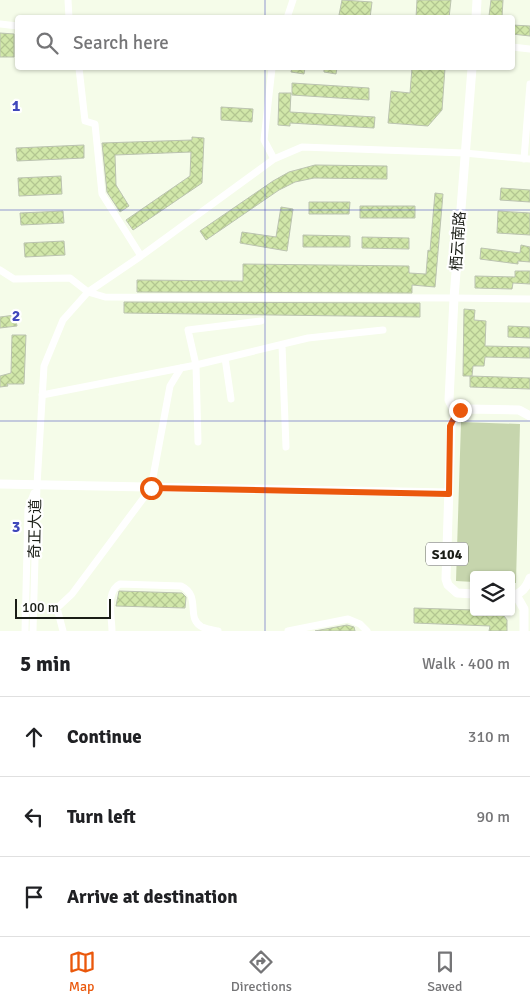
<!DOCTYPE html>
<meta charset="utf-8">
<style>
:root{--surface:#fff;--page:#f6f6f6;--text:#202124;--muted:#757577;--line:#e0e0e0;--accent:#ea580c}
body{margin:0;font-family:Signika,"Noto Sans SC",sans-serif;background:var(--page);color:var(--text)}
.controls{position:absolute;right:15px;bottom:15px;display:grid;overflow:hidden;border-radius:5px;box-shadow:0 1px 4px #0004}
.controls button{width:45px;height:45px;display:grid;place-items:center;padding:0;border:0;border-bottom:1px solid var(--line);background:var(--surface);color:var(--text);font:25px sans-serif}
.scale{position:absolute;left:15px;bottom:12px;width:96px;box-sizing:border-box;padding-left:5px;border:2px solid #1a1d16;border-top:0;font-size:14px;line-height:18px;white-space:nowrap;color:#1a1d16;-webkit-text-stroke:4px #fff;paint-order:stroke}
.stop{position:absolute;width:15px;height:15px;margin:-11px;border:4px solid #ea580c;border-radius:50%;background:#fff}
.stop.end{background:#ea580c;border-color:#fff;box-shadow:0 1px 5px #0008}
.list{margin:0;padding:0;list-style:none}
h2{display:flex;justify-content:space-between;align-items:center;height:65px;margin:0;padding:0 20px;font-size:21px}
h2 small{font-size:16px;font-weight:400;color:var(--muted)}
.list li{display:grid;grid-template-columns:32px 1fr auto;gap:15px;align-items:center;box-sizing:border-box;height:80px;padding:0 20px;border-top:1px solid var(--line)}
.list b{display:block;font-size:19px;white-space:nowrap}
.list em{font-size:16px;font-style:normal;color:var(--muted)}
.icon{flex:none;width:28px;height:28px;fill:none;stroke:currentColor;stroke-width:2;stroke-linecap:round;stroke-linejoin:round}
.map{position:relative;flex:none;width:530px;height:631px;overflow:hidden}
.search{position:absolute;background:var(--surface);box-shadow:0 1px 4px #0004;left:15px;right:15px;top:15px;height:55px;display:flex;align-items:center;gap:12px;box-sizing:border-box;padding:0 18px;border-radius:5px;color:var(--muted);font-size:19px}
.sheet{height:305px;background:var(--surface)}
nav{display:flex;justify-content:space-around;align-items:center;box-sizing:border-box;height:70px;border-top:1px solid var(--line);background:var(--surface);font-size:14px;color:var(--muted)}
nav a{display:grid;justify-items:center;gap:2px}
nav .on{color:var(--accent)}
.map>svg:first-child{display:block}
.green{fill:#c6d5ad}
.building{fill:url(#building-cross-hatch);stroke:#bbc3b0}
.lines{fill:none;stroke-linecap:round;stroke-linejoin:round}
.minor{stroke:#fff;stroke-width:7}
.major{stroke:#fff;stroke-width:9}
.route{stroke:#ea580c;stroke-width:6}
.grid{fill:none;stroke:#4047bb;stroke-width:1;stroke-opacity:0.55}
.labels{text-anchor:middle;stroke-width:4.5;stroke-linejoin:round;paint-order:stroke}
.shield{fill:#fff;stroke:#5f615c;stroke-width:1}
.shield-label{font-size:14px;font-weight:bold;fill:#1a1d16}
.street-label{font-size:15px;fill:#1a1d16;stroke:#fff}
.grid-label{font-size:16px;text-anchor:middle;font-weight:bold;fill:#4047bb;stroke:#fff;stroke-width:4.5;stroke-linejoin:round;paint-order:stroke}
</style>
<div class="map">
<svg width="530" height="631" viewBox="0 0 530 631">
<defs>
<pattern id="building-cross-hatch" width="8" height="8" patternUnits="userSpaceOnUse" patternTransform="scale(1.25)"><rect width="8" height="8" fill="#d1e7a9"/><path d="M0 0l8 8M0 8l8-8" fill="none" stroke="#b3c691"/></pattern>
</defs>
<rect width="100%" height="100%" fill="#f5fce9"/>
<!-- green -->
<path class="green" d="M461 422 520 424 516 583H511V575H474V582L456 581Z"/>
<!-- building -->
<path class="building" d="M342 0 372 2 370 18 339 15Z
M417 0H451L449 18H416Z
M491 0H503L502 17 489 16Z
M512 25 530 26V36L512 34Z
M0 33 14 34V57H0Z
M292 68H305L304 74 291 72Z
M324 68H337L336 74 324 72Z
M412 68H445L442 110 428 126 388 123 391 91 410 93Z
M292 83 369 88V100L292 95Z
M279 93H291L290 112 375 117 374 128 290 123V126L278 125Z
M221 107 253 109 252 122 221 120Z
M192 137 204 138 202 183 133 230 126 220 190 176 191 152 115 155 116 185 129 206 120 212 107 192 102 143 192 140Z
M84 145V158L17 161 16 148Z
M315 165 387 166V179L314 178 295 182 279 190 206 240 200 231 273 181 289 172Z
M61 176 62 194 19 196 18 178Z
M501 188 530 190V202L500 200Z
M435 193 443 194 435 287 412 285V293L137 292V280L243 281V264L409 266V273L426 274 428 250 430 251Z
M309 202H350L349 214H309Z
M360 206H415V218H360Z
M281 207 293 209 287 251 240 243 242 232 276 237Z
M63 211 64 223 21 225 20 213Z
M498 211 530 213V235L497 233Z
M303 235 350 236V247H303Z
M362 237 409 238V249L362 248Z
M64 241 65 255 25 257 24 243Z
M521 245 530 247V262L518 261V264L480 259 481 248 520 253Z
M515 271H530V284L513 283 512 289 475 288V276L515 277Z
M124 302 420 303V317L124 313Z
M464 309 475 310 474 320 486 321 485 346 530 347V358L485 357 484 366H473L472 376H463Z
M15 315 17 326 0 328V317Z
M508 326 530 327V338L508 337Z
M12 335H26L24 384H7L8 386 0 387V376L11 373Z
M470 376 530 378V389L470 387Z
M119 591 182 593 186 597 185 608 116 606Z
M414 608 474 610V612H501L507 620V631H489L490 626 414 623Z
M347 625 354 627 355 631H315Z"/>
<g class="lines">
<!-- minor -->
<path class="minor" d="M68 0 69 18
M287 18 293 0
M0 24 18 26
M512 47 530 49
M79 68 85 121 95 124 102 194 141 256
M272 68 264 140 274 159
M524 159 530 84
M0 270 14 279 70 278 88 292 105 297 454 298 530 299
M282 345 286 447
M225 358 231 399
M42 395 196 365 308 338 383 330
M198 442 196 365 188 330 261 321
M25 631 28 509 34 493
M33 631 37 485 44 366 63 320 88 292 141 256 274 159 302 147 464 153 530 159
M63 631 57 608 72 594 151 488 170 386 181 368
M112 631C112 617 105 591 120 584L181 586C202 596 185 618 202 627 207 629 213 630 218 631
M288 631 348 619 360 624 367 631"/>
<!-- major -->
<path class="major" d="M476 18 477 0
M456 414 449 400 454 298 472 68
M0 484 449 493
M474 594 457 593 448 585 446 579 451 426C454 417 457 411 466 409L519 410 530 416
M511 595C521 595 527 586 530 578
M516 595 524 609V631"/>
</g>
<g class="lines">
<!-- route -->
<path class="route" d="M151 488 449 494 450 426 456 414 460 410"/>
</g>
<!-- grid -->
<path class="grid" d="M265 0V18M265 68V631M0 210H530M0 421H530"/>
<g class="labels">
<!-- shield labels -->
<rect class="shield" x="426" y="542.5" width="42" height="23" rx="4"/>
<g class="shield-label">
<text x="447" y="559">S104</text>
</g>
<!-- street labels -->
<g class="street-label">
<text transform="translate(458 241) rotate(-86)" y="5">栖云南路</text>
<text transform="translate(35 529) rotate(-89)" y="5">奇正大道</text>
</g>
</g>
<g class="grid-label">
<text x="16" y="111">1</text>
<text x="16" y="321">2</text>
<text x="16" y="532">3</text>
</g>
</svg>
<div class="controls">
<button><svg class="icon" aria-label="layers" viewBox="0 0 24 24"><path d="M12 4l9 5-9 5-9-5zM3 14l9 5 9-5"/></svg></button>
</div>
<div class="scale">100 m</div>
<div class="stop" style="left:151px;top:488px"></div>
<div class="stop end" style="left:460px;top:410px"></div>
<div class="search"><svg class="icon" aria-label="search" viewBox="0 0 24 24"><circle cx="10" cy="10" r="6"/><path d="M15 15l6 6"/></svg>Search here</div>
</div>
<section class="sheet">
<h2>5 min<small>Walk · 400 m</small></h2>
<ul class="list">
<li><svg class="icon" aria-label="ahead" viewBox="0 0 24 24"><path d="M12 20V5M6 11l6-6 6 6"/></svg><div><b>Continue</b></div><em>310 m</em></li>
<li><svg class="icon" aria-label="left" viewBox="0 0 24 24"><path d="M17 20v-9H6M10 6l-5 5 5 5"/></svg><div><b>Turn left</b></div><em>90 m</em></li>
<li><svg class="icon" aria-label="arrive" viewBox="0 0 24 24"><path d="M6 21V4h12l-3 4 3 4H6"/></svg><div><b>Arrive at destination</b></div></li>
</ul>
</section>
<nav>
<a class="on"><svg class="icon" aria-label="map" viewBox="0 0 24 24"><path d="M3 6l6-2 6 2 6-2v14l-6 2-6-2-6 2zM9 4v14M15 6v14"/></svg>Map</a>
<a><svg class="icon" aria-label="directions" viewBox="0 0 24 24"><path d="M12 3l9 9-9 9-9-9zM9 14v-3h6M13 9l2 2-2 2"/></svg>Directions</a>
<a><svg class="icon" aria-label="saved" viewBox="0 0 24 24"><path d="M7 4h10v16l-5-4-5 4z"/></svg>Saved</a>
</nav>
